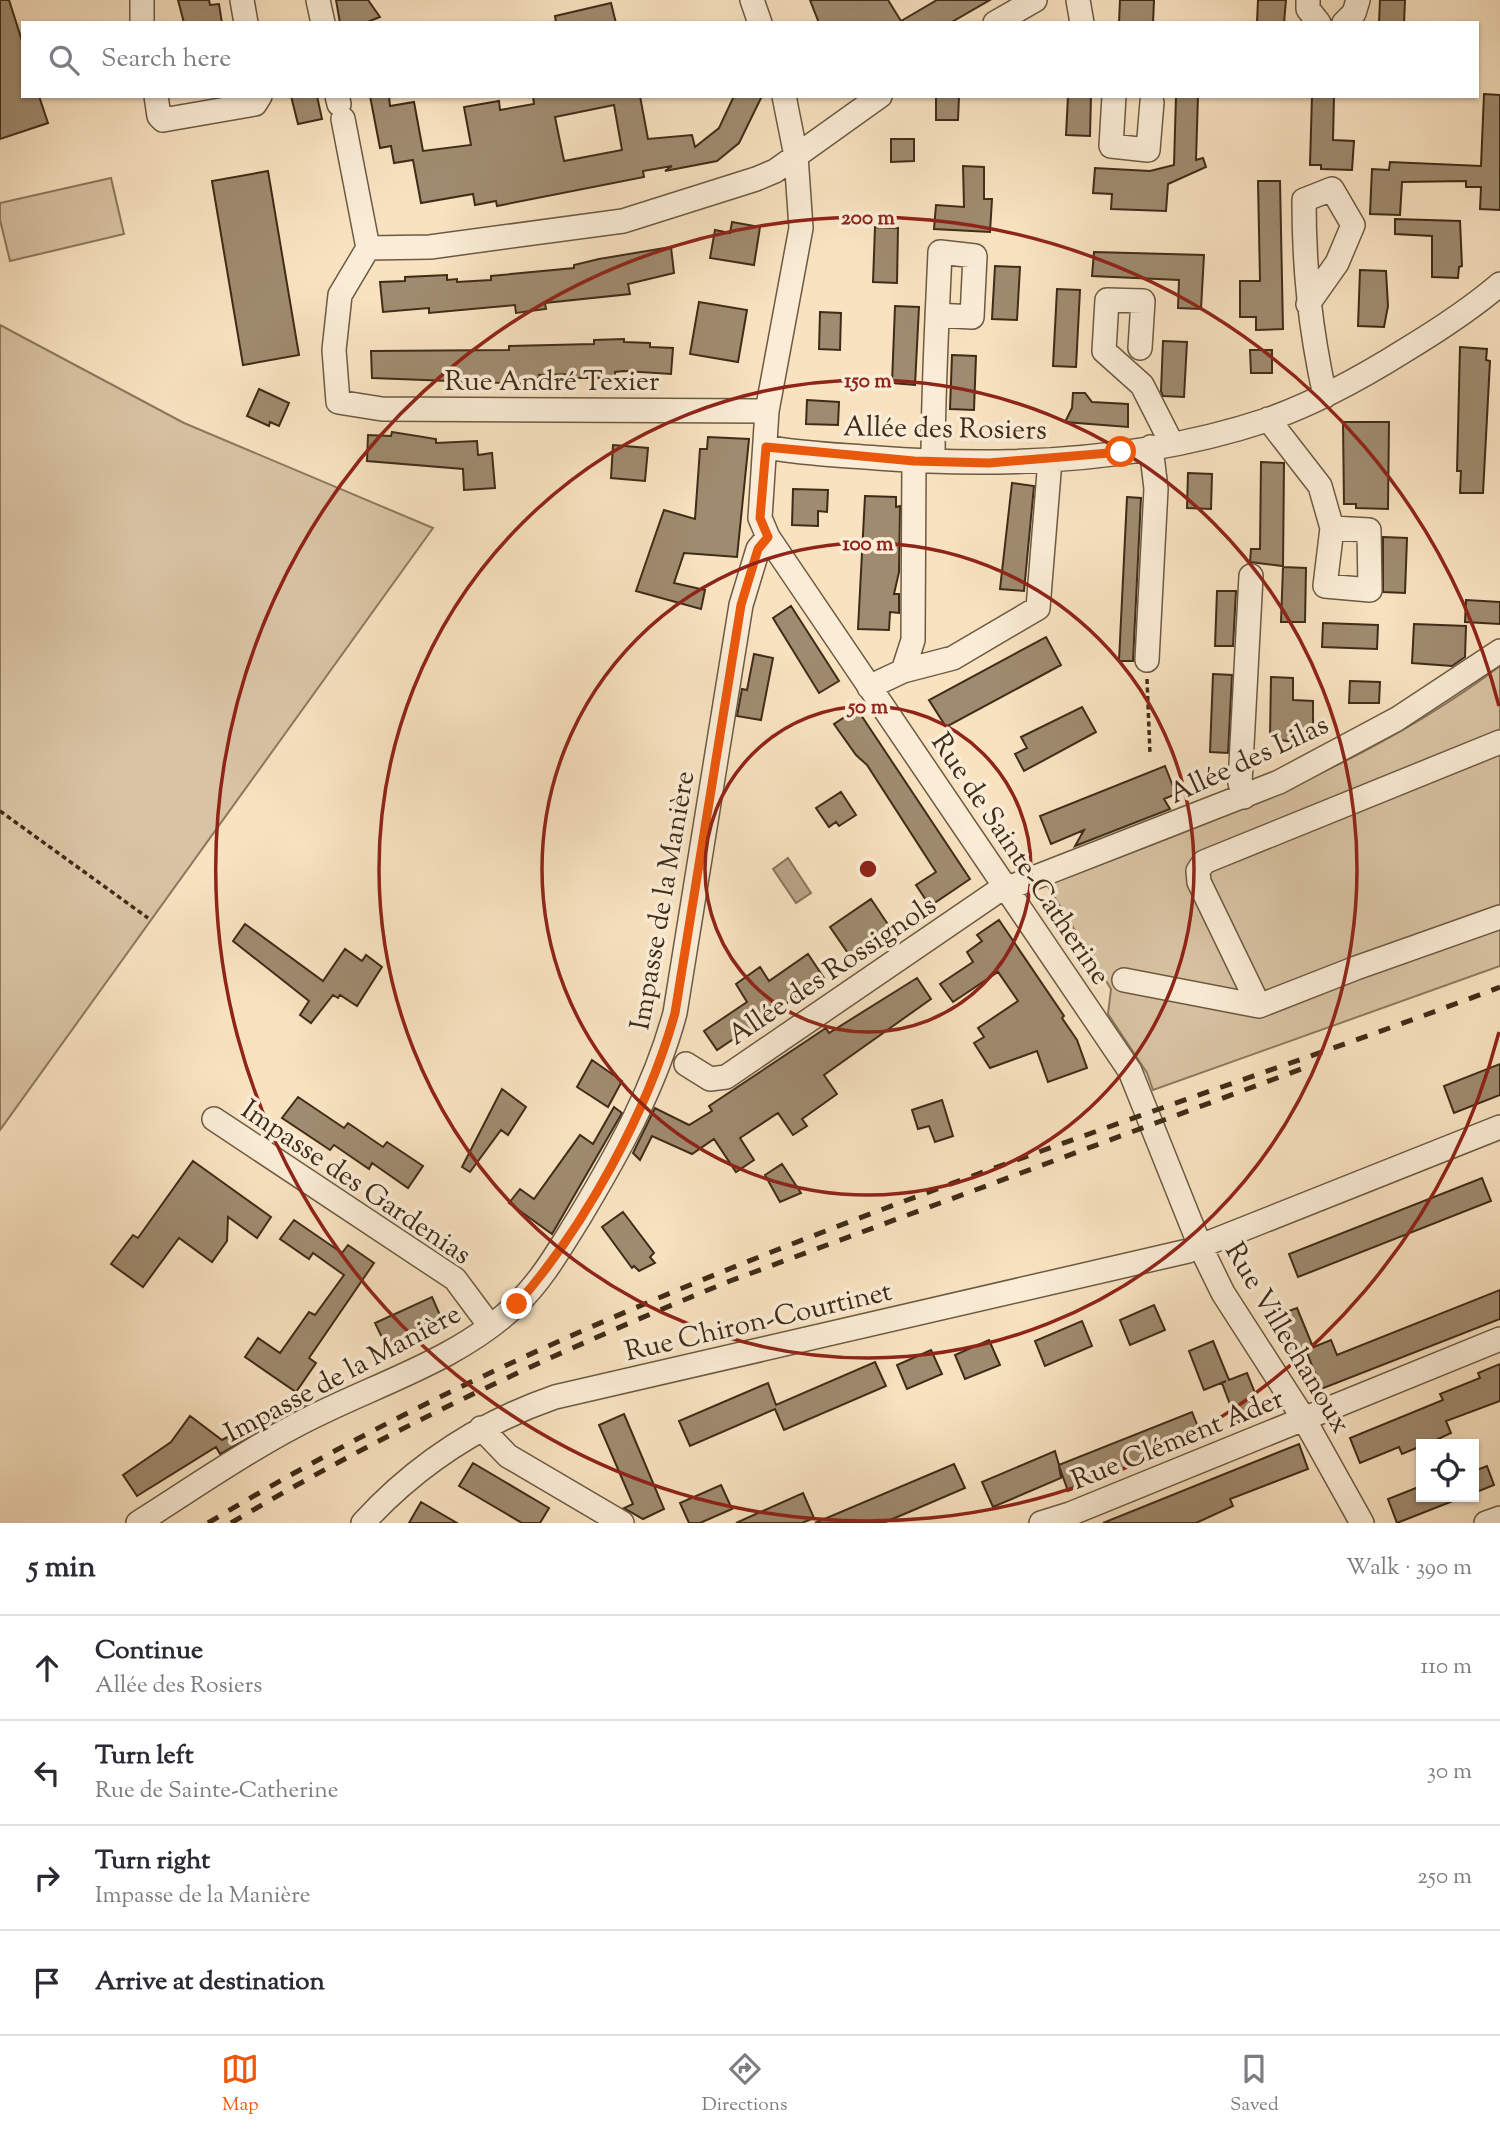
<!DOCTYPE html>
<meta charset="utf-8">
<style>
:root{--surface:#fff;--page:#f2f2f3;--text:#2b2b33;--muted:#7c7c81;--line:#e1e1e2;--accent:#ea580c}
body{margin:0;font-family:"Sorts Mill Goudy",serif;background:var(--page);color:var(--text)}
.controls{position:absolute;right:21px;bottom:21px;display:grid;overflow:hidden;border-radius:0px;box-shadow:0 2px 5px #0004}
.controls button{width:63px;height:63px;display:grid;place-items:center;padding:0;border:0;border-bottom:2px solid var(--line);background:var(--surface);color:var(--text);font:35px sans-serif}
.stop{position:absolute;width:21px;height:21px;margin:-16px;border:5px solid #ea580c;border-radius:50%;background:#fff}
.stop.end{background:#ea580c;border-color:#fff;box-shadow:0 2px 7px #0008}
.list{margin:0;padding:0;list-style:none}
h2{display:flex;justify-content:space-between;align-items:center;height:91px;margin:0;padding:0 28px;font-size:30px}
h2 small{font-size:23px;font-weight:400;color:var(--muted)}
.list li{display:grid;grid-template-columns:46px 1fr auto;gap:21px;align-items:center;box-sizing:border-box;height:105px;padding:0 28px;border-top:2px solid var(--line)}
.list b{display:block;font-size:26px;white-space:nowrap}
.list p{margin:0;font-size:23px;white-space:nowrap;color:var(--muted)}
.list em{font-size:23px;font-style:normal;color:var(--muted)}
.icon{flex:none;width:38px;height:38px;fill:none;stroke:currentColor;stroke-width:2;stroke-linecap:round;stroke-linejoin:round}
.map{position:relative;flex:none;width:1500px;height:1523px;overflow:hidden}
.search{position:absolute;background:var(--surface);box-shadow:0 2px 5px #0004;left:21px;right:21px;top:21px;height:77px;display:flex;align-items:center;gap:18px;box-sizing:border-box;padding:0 24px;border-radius:0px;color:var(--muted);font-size:26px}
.sheet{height:511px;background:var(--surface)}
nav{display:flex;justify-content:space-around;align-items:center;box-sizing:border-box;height:98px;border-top:2px solid var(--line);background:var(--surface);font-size:19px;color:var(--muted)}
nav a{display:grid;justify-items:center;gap:4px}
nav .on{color:var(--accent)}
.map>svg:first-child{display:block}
.green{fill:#d9c3a3;stroke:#8c785e;stroke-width:2}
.water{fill:#b9a487;stroke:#88745b;stroke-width:2}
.building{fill:#9f8b6f;stroke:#3f2c18;stroke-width:2;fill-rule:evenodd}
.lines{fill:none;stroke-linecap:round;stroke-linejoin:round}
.minor-casing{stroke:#6d5a42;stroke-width:26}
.path{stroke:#3f2c18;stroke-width:3.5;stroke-dasharray:5 3.5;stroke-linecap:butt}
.minor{stroke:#faecd6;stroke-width:23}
.rail{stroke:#3f2c18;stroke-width:5;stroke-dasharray:12 12;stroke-linecap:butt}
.route{stroke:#ea580c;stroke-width:9}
.ring{fill:none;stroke:#8f2418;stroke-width:3.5}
.labels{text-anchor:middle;stroke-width:7;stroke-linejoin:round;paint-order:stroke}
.street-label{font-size:28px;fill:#3f2c18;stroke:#faecd6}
.centre{fill:#8f2418;stroke:#faecd6;stroke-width:3.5}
.ring-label{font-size:21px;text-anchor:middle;font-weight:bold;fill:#8f2418;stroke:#faecd6;stroke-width:7;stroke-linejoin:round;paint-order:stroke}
</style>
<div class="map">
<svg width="1500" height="1523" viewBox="0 0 1500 1523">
<rect width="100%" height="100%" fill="#f8e2c0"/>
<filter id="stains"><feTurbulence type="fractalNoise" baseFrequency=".00286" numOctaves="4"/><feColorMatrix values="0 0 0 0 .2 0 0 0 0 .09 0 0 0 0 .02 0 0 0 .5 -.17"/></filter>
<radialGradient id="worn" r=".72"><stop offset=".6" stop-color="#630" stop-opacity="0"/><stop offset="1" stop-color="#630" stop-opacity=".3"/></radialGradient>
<!-- green -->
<path class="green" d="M111 178 124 234 10 261 0 220V203Z
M0 325 184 423 433 528 0 1130Z
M1500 666V966L1153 1090 1147 1073 1108 1014 1111 989 1047 885C1204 825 1365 768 1500 666Z"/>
<!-- water -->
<path class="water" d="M788 858 811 893 796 903 773 869Z"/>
<!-- building -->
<path class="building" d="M0 0H9L23 44V96H39L48 123 0 139Z
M178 0H209L210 5 219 4 222 23H184Z
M336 0H368L380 17 365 23H340Z
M810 0H888L901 21 937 0H990L950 23H819Z
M1120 0H1154L1153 23H1119Z
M1258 0H1286L1284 23H1257Z
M1380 0H1405L1404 23H1379Z
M611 3 616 23H556L555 16Z
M1484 94 1500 95V210L1480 209 1481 187H1466V181L1402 182 1400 215 1370 214 1372 169 1389 170 1390 162 1481 166Z
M291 96H317L322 119 298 124Z
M370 96H389L390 106 414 102 423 151 471 145 464 107 499 101 500 110 534 104 533 96H640L648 139 692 135 695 147 719 128 734 96H762L739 143 717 161 665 171 672 166 643 171 644 177 497 206 496 201 475 205 473 194 421 203 413 160 394 163 391 146 380 148ZM614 105 622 150 564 161 555 117Z
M1068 96H1091L1090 136 1066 135Z
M1176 96H1198L1196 160 1203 158 1206 167 1168 184 1166 211 1111 209 1112 194 1093 193 1095 168 1150 171 1174 165Z
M1312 96H1334L1333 140 1354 141 1352 170 1321 169V165H1310Z
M936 97H959L958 120H936Z
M891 139H914V161L891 162Z
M963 166 984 167V199H992L990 232 934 229 936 205 964 207Z
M268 171 299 355 243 365 212 181Z
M1258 181H1280L1283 329 1256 330V317H1240V281H1260Z
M1395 219 1460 221 1462 266 1459 267 1458 278 1432 277V236L1395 234Z
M732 222 760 227 754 265 710 258 715 230 730 233Z
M875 227 898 228 897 283 873 282Z
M671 247 674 273 628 284 630 294 545 303 546 309 516 313 515 305 429 313V308L383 312 380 282 405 281V277L447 275V280L457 279V282L491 280V276L574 268V265L599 259Z
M1094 252 1204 255 1201 309 1178 308 1179 280 1092 276Z
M995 266 1020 267 1017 320 992 319Z
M1360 270 1386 271 1388 306 1384 327 1358 326Z
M1057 289 1080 290 1076 367 1053 366Z
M699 302 747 310 738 362 690 354Z
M895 306 919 307 915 385 892 383Z
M820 312 841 313 840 350 819 349Z
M624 339V342L650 343V347L673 348 671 374 624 371 615 372V378H574L573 374 539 375 540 378H529L530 384 372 378 371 351 509 350V346L594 344V340Z
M1163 341 1187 342 1184 397 1163 396 1161 391Z
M1460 347 1487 349 1486 360 1490 361 1483 493H1460L1461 471H1457Z
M1250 350H1272V373H1251Z
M952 355 976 356 974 410 950 409Z
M259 389 289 403 279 426 270 422 269 426 247 416Z
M1073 393H1085L1092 402 1128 404V427L1065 422 1072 408Z
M807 400 839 402 838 425 806 424Z
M1343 422H1389L1388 509 1356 508V504H1344Z
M392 432 436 439V443L477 441 478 455 492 453 495 488 464 490 463 469 367 461 368 435 391 436Z
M708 437 749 439 737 557 684 553 674 583 705 590 701 609 636 591 664 510 695 519 700 449H707Z
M613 445 648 448 645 481 611 478Z
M1261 462 1284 463 1283 566 1250 562 1251 549H1260Z
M1188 473 1212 474 1211 509 1187 508Z
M1012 483 1034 486 1024 591 1000 589Z
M793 489 828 490 827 512 818 511V526L792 525Z
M865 496 896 497V507L900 506 899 572 894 594H899V613L890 612 889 630 858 629Z
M1127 497 1141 498 1133 661H1119Z
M1383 537 1407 538 1405 593 1383 592Z
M1283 567 1306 568 1305 622H1281Z
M1217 591H1236L1233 646H1215Z
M1466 600 1500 602V624L1465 622Z
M791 606 839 681 819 693 773 618Z
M1323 623 1378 625 1377 649 1322 647Z
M1414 624 1466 626 1465 657 1452 666 1412 663Z
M1046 637 1061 665 946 727 929 700Z
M754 654 773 658 761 720 737 716 742 689 747 690Z
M1213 674 1232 675 1228 753 1210 752Z
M1271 677 1293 678V700L1313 701V739L1292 742 1270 738Z
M1350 681 1380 682 1379 703H1349Z
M1082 707 1096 732 1024 771 1015 754 1027 748 1021 737Z
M857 709 970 879 930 906 916 885 936 872 867 765 856 755 834 724Z
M1165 766 1176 794 1164 799 1170 809 1075 846 1084 830 1051 844 1040 816Z
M841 792 856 815 839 826 836 822 829 827 816 808Z
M871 899 891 929 852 959 830 927Z
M999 920 1064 1016 1062 1018 1077 1040 1087 1068 1048 1082 1037 1051 990 1068 974 1043 984 1037 978 1028 1018 1001 998 972 953 1002 940 984 973 962 967 952 982 941 977 935Z
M245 924 323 981 345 949 362 961 366 955 382 967 357 1006 340 995 338 998 333 995 311 1023 300 1015 309 1001 233 941Z
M808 954 824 978 717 1050 704 1031 747 1002 736 984 760 967 769 981Z
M917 978 931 999 824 1075 837 1094 802 1119 807 1126 793 1135 778 1113 740 1138 754 1160 736 1172 714 1139 692 1154 652 1136 640 1160 633 1153 655 1108 689 1125 712 1111 709 1106 826 1028 829 1033Z
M592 1060 622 1081 608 1107 577 1087Z
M1500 1064V1095L1454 1113 1444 1086Z
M502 1089 526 1107 508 1135 501 1130 470 1172 462 1167Z
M298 1097 344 1128 348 1123 383 1147 387 1142 423 1166 408 1188 372 1163 369 1169 334 1145 330 1150 282 1118Z
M942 1100 953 1136 935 1142 929 1126 918 1129 912 1110Z
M614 1107 622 1113 552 1234 509 1203 520 1189 534 1199 580 1135 593 1144Z
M193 1161 271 1217 257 1238 228 1217 227 1241 212 1262 179 1238 143 1287 111 1264 133 1235 138 1238Z
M782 1164 801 1193 780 1202 765 1175Z
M1482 1178 1491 1201 1298 1277 1289 1254Z
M623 1212 654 1253 650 1257 655 1263 639 1271 634 1266 632 1268 602 1227Z
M294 1220 342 1253 348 1245 374 1263 309 1358 316 1363 296 1392 245 1357 258 1338 280 1353 309 1312 315 1315 344 1275 313 1253 309 1259 280 1239Z
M1500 1290V1319L1321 1389 1306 1350 1331 1340 1337 1355Z
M432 1297 443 1322 387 1348 375 1323Z
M1154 1305 1165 1330 1130 1345 1120 1320Z
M1297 1308 1313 1347 1288 1357 1272 1317Z
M1082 1321 1092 1346 1045 1366 1035 1341Z
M989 1340 1000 1365 965 1379 955 1355Z
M1213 1341 1229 1380 1247 1373 1263 1413 1237 1423 1222 1383 1226 1381 1204 1390 1189 1351Z
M931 1350 942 1374 907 1389 897 1365Z
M875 1362 886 1386 784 1430 775 1409 690 1446 679 1421 768 1383 776 1405Z
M1500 1364V1401L1446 1421 1451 1433 1436 1440 1402 1454 1399 1447 1360 1463 1350 1438 1443 1400 1440 1394 1480 1378 1478 1373Z
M303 1397 307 1404 220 1454 216 1447 137 1496 123 1475 171 1442 190 1416 222 1440Z
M1192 1412 1202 1437 1068 1491 1059 1466 1061 1478 993 1507 982 1482 1055 1451 1059 1465Z
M624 1414 664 1509 643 1519 624 1508 633 1504 599 1425Z
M1299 1444 1308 1469 1230 1499 1233 1506 1196 1523H1103Z
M473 1463 549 1508 540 1523H522L459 1486Z
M954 1464 965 1488 909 1512 883 1523H815Z
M1487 1466 1494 1485 1474 1493V1471Z
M721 1485 732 1509 700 1523H689L680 1503Z
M1421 1486V1497H1463L1397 1523 1388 1499Z
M803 1493 814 1518 802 1523H736Z
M421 1502 457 1523H409Z"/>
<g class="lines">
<!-- minor casing -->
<g class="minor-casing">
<path id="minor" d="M142 0V23
M242 0 246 23
M318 0 323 23
M752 0 760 23
M1078 0 1082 23
M1308 0V9L1319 23
M995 23 1035 0
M1344 23 1354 13 1358 0
M156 96 159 116 163 120 255 104 260 96
M337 96 339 104
M784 96 796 156 801 228 767 411 760 518 768 537 1130 1071 1200 1246 1223 1293 1304 1419 1362 1523
M1114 96 1111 146 1148 150 1152 102
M343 119 368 248
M1308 304 1337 263 1353 225 1332 189 1304 200C1304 269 1310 328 1325 396
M1140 348 1143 301 1107 300 1104 351 1142 385 1172 444
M767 411 382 409 338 402 334 350 340 295 368 248 430 247 623 221 756 179 775 171 880 96
M1268 419 1320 486 1332 528 1325 586 1370 590 1369 530 1332 528
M766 447C803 454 840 455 877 458 1007 468 1143 461 1267 420 1315 403 1361 378 1404 351 1437 331 1471 309 1500 284
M933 461C933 391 937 322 940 252L975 256 972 317 937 315
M1147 660 1156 489 1151 447
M903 671 913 640 914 461
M869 687 903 671 953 658 1038 608 1050 460
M1500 742 1204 862 1198 871 1199 882 1259 1006 1356 968 1500 917
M1244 797 1240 783 1251 576
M1124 980 1259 1006
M686 1064 710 1079 726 1077 995 893 1279 782 1397 719 1500 651
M214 1119 455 1279 490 1326
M481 1428 508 1456 622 1523
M138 1523C189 1491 238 1456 291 1428 365 1387 455 1364 517 1304 543 1279 560 1248 579 1218 618 1153 655 1087 675 1013L741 605 758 549 768 537
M363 1523C417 1464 480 1423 555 1397L1188 1251 1500 1127
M1041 1523 1070 1514 1500 1339
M1486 1523 1500 1518"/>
</g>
<!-- path -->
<path class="path" d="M1147 679 1150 754
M0 811 148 918"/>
<!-- minor -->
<use href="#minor" class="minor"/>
<!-- rail -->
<path class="rail" d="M208 1523C506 1343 835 1224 1162 1108 1275 1068 1388 1030 1500 987
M231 1523C391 1428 558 1351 730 1281L1312 1065"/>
</g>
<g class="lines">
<!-- route -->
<path class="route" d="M517 1304C585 1227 648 1111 675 1013L741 605 758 549 768 537 760 518 766 447 914 461 989 463 1121 452"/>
</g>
<!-- distance rings -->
<g class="ring">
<circle cx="868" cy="869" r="163"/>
<circle cx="868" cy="869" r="326"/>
<circle cx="868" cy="869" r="489"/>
<path d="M1499 1032A652 652 0 1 1 1499 706"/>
</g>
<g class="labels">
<!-- street labels -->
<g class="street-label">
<text x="552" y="390">Rue André Texier</text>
<text transform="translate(945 427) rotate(1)" y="10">Allée des Rosiers</text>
<text transform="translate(1248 758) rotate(-25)" y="10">Allée des Lilas</text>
<text transform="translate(1022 858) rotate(56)" y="10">Rue de Sainte-Catherine</text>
<text transform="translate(661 900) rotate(-80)" y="10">Impasse de la Manière</text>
<text transform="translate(831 969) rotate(-34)" y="10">Allée des Rossignols</text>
<text transform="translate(357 1181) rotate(34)" y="10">Impasse des Gardenias</text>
<text transform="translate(758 1320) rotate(-13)" y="10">Rue Chiron-Courtinet</text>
<text transform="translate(1289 1337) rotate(59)" y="10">Rue Villechanoux</text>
<text transform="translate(342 1372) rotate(-28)" y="10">Impasse de la Manière</text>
<text transform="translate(1177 1438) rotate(-22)" y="10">Rue Clément Ader</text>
</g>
</g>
<circle cx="868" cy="869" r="10" class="centre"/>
<g class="ring-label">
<text x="868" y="224">200 m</text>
<text x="868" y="387">150 m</text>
<text x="868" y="550">100 m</text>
<text x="868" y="713">50 m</text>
</g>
<rect width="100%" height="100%" filter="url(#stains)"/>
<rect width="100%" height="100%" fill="url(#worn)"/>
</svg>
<div class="controls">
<button><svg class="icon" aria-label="locate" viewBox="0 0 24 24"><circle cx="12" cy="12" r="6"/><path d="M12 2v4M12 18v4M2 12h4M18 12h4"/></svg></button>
</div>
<div class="stop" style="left:1121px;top:452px"></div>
<div class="stop end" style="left:517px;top:1304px"></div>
<div class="search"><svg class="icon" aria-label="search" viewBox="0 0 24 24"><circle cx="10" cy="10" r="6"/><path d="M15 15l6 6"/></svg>Search here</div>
</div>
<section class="sheet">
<h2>5 min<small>Walk · 390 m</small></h2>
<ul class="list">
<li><svg class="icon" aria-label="ahead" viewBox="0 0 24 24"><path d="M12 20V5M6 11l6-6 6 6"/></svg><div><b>Continue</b><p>Allée des Rosiers</p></div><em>110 m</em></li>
<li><svg class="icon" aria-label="left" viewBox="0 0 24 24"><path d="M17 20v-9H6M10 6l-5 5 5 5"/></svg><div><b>Turn left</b><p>Rue de Sainte-Catherine</p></div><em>30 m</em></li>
<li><svg class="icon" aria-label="right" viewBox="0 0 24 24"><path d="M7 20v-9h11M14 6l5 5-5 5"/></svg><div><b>Turn right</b><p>Impasse de la Manière</p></div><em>250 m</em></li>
<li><svg class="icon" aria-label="arrive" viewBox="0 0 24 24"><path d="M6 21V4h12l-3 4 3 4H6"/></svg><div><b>Arrive at destination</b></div></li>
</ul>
</section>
<nav>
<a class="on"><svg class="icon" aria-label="map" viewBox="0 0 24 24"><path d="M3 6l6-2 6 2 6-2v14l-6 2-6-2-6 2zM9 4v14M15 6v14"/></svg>Map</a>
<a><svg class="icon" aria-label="directions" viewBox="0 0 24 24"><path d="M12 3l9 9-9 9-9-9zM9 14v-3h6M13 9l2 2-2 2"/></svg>Directions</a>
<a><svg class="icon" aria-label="saved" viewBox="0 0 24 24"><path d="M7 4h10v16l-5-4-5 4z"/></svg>Saved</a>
</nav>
